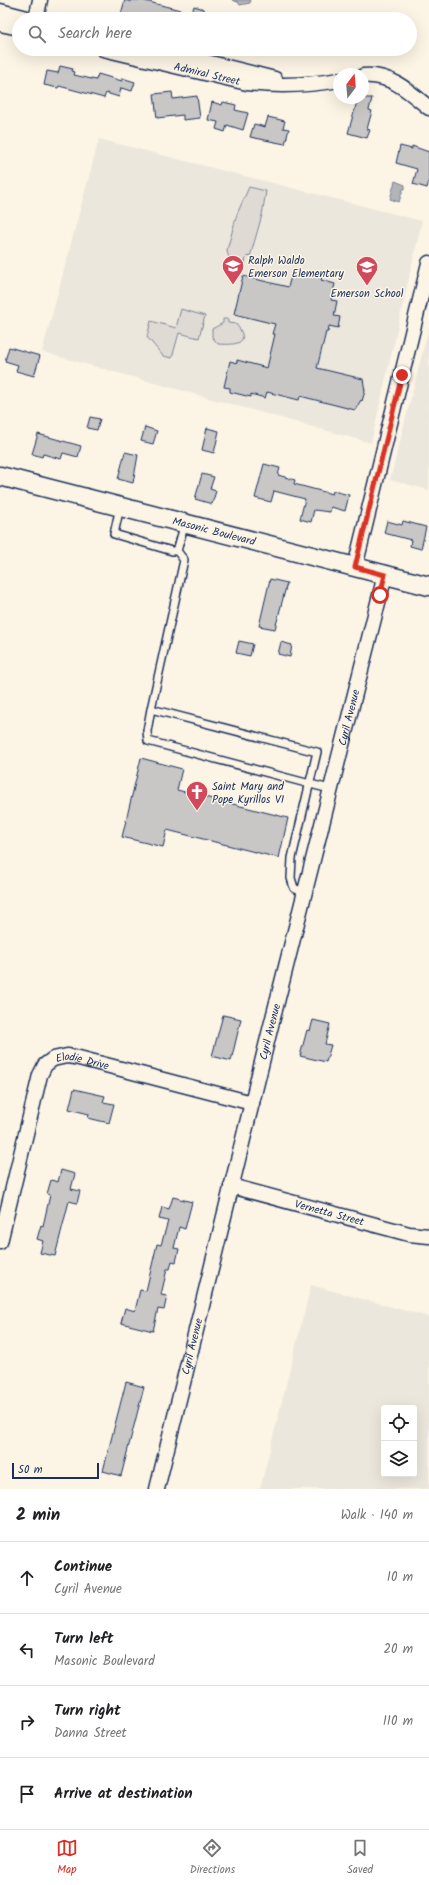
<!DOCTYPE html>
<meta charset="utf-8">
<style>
:root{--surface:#fff;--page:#f6f6f6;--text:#202124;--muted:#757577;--line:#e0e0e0;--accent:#d93025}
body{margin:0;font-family:Kalam,sans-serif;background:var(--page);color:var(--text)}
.controls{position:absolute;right:12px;bottom:12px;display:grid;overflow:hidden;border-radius:4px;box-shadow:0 4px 16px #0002}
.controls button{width:36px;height:36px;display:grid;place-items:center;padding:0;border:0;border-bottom:1px solid var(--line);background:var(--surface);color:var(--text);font:20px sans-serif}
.compass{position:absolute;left:333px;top:68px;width:36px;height:36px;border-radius:50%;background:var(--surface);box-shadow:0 4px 16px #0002;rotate:16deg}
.scale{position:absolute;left:12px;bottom:10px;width:87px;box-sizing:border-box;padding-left:4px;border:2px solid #1b2f5e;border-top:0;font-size:11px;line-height:14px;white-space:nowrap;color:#1b2f5e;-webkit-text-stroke:3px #fcf5e5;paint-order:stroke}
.stop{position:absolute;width:12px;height:12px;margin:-9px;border:3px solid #d93025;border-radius:50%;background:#fff}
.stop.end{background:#d93025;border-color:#fff;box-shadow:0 1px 4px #0008}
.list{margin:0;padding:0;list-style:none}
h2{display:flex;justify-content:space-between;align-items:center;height:52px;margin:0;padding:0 16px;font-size:17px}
h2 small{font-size:13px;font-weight:400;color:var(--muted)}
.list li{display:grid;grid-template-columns:26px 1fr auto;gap:12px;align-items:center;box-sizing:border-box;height:72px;padding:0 16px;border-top:1px solid var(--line)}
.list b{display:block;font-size:15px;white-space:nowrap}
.list p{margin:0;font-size:13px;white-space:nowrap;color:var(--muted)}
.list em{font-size:13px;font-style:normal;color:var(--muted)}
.icon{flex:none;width:22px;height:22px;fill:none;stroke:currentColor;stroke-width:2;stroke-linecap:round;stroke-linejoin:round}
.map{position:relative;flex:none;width:429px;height:1489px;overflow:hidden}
.search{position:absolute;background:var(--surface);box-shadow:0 4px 16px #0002;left:12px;right:12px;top:12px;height:44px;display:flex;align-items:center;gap:10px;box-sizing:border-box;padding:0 14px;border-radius:22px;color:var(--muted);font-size:15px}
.sheet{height:340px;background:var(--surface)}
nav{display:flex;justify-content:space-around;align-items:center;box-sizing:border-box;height:56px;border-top:1px solid var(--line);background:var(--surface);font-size:11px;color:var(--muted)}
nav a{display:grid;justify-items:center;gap:2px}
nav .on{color:var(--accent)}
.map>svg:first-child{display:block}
.built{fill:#ece7dc;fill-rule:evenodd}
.green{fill:#dfdbd4;stroke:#7d8599}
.water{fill:#b2b4b8;stroke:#767f94}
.building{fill:#c8c7c6;stroke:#1b2f5e}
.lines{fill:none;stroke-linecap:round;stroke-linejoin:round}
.service-casing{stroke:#1b2f5e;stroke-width:10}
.minor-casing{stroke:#1b2f5e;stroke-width:17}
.tertiary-casing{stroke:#1b2f5e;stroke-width:21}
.service{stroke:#fcf5e5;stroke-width:7}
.minor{stroke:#fcf5e5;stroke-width:14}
.tertiary{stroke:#fcf5e5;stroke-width:18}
.route{stroke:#d93025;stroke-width:5}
.labels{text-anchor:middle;stroke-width:3;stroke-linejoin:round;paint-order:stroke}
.street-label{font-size:11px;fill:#1b2f5e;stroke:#fcf5e5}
.poi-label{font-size:11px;fill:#1b2f5e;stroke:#fcf5e5;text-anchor:start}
</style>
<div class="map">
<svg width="429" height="1489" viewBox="0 0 429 1489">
<rect width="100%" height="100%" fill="#fcf5e5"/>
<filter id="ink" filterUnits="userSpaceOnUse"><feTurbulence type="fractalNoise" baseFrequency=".025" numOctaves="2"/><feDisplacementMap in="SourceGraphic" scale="8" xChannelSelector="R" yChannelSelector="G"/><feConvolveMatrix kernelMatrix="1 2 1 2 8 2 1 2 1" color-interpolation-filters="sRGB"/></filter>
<g filter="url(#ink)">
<!-- built -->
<path class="built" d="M99 139 422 221 371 443 42 352Z
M429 327V490L390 480Z
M311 1285 429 1317V1489H260ZM384 1408H414V1474H384Z"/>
<!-- green -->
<path class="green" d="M249 187 266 191 262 215 250 257 247 256 244 265C234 263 228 261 227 250L237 214Z
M181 309 205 316 199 338 179 333 172 358 163 356 147 337 151 321 176 328Z
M223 319H228V323L236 324C253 345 233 345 218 344L212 337V329L223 323Z"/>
<!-- water -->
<path class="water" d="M232 0H251L250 3 240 5 238 2Z
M395 181 405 185V189H403L399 202 390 199Z"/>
<!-- building -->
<path class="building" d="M125 0 131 2 132 0H141L192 13 194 6 204 9 203 15 205 16V19H148L135 16V17L121 14Z
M60 66 73 69 72 71 75 72 74 75 96 80 98 74 122 81V78L135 82 132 91 121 88 119 97 106 93 104 98 59 86 58 88 44 85 47 71 58 73Z
M172 92 173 99 197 96 200 118 183 120V115L157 118 154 94Z
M358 98H372L369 110 372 111 367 129 370 130 367 138 348 133Z
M212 102 222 105 223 102 236 105 235 110 248 113 243 130 227 125 225 132 216 129 218 122 208 120Z
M268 117 285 121 283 128 289 129 285 144 250 137 254 124 265 127Z
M400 146 412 149V146L429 152V181L427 188 413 184 417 169 396 163Z
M292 273 306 276 307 273 322 277 321 280 335 284 331 300 337 301 334 316 340 317 338 328 329 326 328 332H326L317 368 363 379 365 391 362 401 361 400 355 410 300 396 299 400 267 392 265 398 251 394V397L230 392V388L224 387 230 361 237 363V360L267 368 275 334H272L275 324 234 314 243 276 288 287Z
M9 347 40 356 34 376 16 371 18 365 5 361Z
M90 417 100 419 97 430 87 428Z
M145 427 157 431 153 444 141 441Z
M207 428 219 431 214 453 202 450Z
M38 434 81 446 78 457 63 453 61 459 43 454 42 457 32 454Z
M125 452 138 455 133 483 118 479Z
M264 464 280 468 278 475 295 480 294 484 332 494 333 491 349 495 345 511 331 507 330 512 314 510 311 522 300 519 305 499 274 491 271 502 255 498Z
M202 474 214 477 210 489 216 491 212 504 195 499Z
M387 521 402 525 403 521 426 527 421 549 410 546 411 540 384 533Z
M270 579 287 583 275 629 259 626Z
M239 641 253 644 250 656 236 653Z
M281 642 292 645 290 657 278 654Z
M141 758 182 769 177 790 288 818 279 858 167 830 163 847 122 837Z
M223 1015 241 1019 231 1061 212 1056Z
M313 1020 330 1024 325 1044 331 1045 326 1062 300 1056 307 1030 310 1031Z
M74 1089 105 1096 103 1102 114 1104 109 1123 88 1118 89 1114 69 1109Z
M61 1170 75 1174 71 1189 80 1191 77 1203 69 1201 55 1256 40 1253 43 1241 37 1239 41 1225 43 1226 50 1195 47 1194 51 1180 58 1182Z
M173 1197 192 1202 185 1229 179 1227 174 1248 179 1249 176 1262 172 1261 170 1269H167L161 1295 167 1296 164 1310 158 1309 153 1331 121 1323 125 1308 135 1311 140 1290 146 1291 157 1244 161 1245 168 1221 159 1219 162 1207 169 1209Z
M126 1382 144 1387 121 1476 103 1471Z"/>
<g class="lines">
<!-- service casing -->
<g class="service-casing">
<path id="service" d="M120 507 114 534 172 551H177L185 523
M151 709 184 560 177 551
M304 893 294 888 291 878 292 858 317 752 151 709 147 731 148 741 310 784 330 789"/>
</g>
<!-- minor casing -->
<g class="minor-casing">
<g id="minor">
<path d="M0 11 31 19"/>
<path d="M36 19 40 0"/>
<path d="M0 24 19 28"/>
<path id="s1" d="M103 49 247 83C276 86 311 85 339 80"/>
<path d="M154 49 275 79"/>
<path d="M363 76C390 73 410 92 429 108"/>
<path d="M355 567 429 263"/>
<path id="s2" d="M231 1186 409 1234 429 1236"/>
<path id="s3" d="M0 1242 40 1075 45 1065 53 1059 67 1056 75 1057 252 1103"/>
<path id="s4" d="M157 1489C231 1184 307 879 385 575"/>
</g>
</g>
<!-- tertiary casing -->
<g class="tertiary-casing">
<g id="tertiary">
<path id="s5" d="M0 476 429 586"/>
</g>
</g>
<!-- service -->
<use href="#service" class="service"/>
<!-- minor -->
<use href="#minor" class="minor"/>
<!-- tertiary -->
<use href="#tertiary" class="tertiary"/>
</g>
</g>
<g class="lines" filter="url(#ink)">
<!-- route -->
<path class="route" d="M380 595 385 575 355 567 402 375"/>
</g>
<!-- icons -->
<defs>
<g id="school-pin" transform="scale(1.15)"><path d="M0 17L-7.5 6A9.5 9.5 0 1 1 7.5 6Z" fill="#d1495b" stroke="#fcf5e5"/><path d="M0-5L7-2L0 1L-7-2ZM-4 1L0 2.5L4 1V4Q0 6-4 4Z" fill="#fff"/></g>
<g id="church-pin" transform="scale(1.15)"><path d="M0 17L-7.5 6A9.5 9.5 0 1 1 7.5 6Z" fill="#d1495b" stroke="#fcf5e5"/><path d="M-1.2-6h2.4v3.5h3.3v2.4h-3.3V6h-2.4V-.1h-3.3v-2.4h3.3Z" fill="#fff"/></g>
</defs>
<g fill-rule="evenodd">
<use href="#school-pin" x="233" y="266"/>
<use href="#school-pin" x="367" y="267"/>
<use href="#church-pin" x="197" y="792"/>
</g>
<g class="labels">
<!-- street labels -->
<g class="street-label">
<text dy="4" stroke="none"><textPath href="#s1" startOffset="107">Admiral Street</textPath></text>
<text dy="4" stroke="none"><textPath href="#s5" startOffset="221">Masonic Boulevard</textPath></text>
<text dy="4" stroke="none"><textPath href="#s4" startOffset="795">Cyril Avenue</textPath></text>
<text dy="4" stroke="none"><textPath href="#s4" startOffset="471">Cyril Avenue</textPath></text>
<text dy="4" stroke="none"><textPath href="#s3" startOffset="223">Elodie Drive</textPath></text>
<text dy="4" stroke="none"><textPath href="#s2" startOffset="102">Vernetta Street</textPath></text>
<text dy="4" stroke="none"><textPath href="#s4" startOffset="147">Cyril Avenue</textPath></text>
</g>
<!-- poi labels -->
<g class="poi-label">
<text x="248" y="264">Ralph Waldo<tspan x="248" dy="13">Emerson Elementary</tspan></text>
<text x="367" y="297" text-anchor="middle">Emerson School</text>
<text x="212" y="790">Saint Mary and<tspan x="212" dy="13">Pope Kyrillos VI</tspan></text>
</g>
</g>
</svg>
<div class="controls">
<button><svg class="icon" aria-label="locate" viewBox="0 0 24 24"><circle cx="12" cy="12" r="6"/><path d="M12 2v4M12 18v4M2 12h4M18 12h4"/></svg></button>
<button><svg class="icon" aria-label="layers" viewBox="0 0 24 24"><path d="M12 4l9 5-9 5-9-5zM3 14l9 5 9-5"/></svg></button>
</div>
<svg class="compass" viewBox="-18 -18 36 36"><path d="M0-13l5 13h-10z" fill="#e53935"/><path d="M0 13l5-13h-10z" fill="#757577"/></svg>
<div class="scale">50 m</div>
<div class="stop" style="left:380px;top:595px"></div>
<div class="stop end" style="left:402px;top:375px"></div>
<div class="search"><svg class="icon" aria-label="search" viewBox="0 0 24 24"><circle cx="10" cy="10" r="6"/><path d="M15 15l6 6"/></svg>Search here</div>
</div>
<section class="sheet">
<h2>2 min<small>Walk · 140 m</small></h2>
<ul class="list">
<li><svg class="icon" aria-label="ahead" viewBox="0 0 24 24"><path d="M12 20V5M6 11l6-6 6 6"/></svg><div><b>Continue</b><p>Cyril Avenue</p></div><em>10 m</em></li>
<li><svg class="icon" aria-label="left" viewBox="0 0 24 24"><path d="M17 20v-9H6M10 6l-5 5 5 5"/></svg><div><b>Turn left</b><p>Masonic Boulevard</p></div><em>20 m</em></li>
<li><svg class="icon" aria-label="right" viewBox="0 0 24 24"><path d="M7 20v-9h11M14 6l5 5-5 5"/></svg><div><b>Turn right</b><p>Danna Street</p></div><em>110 m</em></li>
<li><svg class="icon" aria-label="arrive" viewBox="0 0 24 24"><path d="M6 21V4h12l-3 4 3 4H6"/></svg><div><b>Arrive at destination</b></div></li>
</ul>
</section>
<nav>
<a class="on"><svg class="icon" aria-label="map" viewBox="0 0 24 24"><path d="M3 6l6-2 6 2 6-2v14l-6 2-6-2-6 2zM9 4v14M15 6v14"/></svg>Map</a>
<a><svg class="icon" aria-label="directions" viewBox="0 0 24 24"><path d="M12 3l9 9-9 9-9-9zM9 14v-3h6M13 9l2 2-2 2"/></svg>Directions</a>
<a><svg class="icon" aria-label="saved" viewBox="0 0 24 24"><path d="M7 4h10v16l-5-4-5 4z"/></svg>Saved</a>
</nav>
